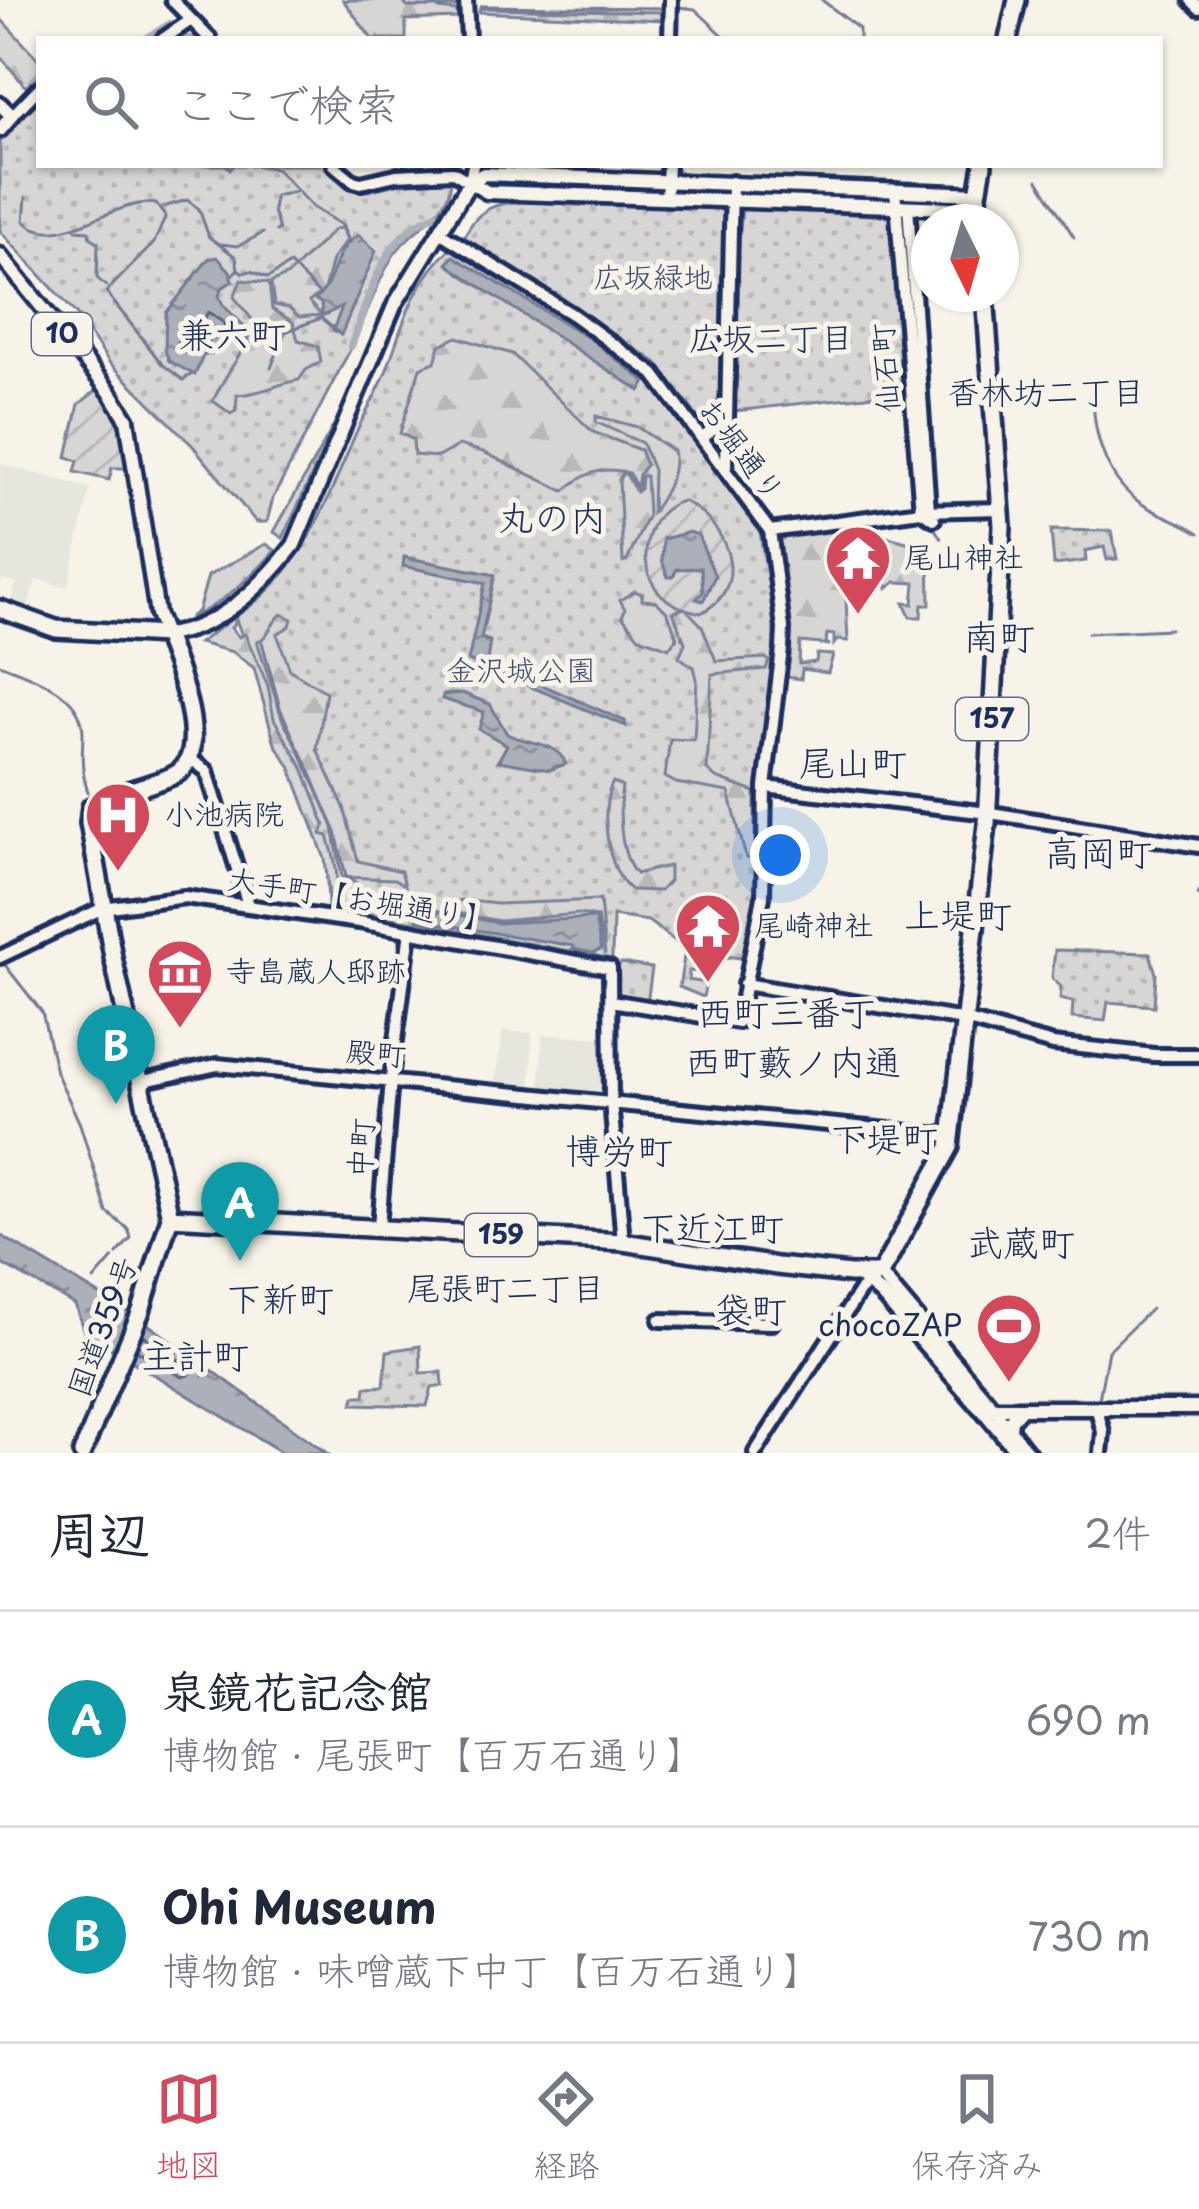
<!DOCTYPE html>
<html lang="ja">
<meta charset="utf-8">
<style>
:root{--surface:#fff;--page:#f6f6f7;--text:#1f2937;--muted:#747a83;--line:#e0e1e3;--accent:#d1495b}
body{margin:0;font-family:"Playpen Sans","Klee One",sans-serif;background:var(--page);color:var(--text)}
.compass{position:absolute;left:911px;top:204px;width:108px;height:108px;border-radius:50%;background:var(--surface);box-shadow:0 3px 9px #0004;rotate:175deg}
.you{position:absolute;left:780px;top:855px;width:42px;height:42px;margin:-30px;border:9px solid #fff;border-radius:50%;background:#1a73e8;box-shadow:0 0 0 18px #1a73e833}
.badge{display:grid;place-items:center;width:78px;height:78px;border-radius:50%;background:var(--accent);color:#fff;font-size:39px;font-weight:700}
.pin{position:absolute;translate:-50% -99px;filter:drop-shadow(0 3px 6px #0008)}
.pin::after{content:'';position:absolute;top:63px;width:42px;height:36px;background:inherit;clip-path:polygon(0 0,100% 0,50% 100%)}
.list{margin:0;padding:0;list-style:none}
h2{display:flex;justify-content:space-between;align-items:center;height:156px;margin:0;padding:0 48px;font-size:51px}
h2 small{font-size:39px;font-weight:400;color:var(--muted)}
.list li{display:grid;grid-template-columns:78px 1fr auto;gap:36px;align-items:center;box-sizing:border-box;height:216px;padding:0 48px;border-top:3px solid var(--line)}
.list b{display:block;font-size:45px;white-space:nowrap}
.list p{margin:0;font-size:39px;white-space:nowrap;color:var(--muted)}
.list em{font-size:39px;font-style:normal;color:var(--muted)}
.icon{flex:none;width:66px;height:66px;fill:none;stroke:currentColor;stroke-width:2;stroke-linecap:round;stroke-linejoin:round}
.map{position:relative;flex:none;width:1199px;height:1453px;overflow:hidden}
.search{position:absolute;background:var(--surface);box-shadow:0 3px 9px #0004;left:36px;right:36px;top:36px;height:132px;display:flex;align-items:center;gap:30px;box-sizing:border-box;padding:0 42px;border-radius:0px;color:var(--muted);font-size:45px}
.sheet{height:588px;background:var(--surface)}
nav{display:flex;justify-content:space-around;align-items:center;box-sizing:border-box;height:168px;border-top:3px solid var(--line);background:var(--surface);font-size:33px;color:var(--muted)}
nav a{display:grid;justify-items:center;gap:6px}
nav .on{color:var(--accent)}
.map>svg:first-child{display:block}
.built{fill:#e6e5de}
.grass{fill:url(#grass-dots);stroke:#798299;stroke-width:3}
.forest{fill:url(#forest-firs);stroke:#798299;stroke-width:3}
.garden{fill:url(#garden-furrows);stroke:#798299;stroke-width:3}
.water{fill:url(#water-ripples);stroke:#727c95;stroke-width:3}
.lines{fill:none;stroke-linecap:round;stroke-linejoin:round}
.shore{stroke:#556382;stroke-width:3}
.stream{stroke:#727c95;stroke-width:3}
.canal{stroke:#acb0b9;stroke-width:8}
.secondary-casing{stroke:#1b2f5e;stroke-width:20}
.primary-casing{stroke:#1b2f5e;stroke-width:21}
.highway-casing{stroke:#1b2f5e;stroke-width:24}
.secondary{stroke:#f7f3e8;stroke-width:10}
.primary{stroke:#f7f3e8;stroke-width:12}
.highway{stroke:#f7f3e8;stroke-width:15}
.labels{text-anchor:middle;stroke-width:10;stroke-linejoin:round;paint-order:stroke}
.shield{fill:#f7f3e8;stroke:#5d6a87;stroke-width:3}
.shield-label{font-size:27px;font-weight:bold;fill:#1b2f5e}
.park-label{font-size:30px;fill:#415076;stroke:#f7f3e8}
.street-label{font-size:30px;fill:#1b2f5e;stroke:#f7f3e8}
.poi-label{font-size:30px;fill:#1b2f5e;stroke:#f7f3e8;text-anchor:start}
.neighbourhood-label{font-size:33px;fill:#1b2f5e;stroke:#f7f3e8}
.quarter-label{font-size:36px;fill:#1b2f5e;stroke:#f7f3e8}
</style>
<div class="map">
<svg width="1199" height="1453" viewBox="0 0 1199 1453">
<defs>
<pattern id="grass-dots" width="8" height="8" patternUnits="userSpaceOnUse" patternTransform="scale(3)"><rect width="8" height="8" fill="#d7d6d4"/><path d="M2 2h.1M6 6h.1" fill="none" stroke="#b8b8b8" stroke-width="1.8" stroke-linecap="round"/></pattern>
<pattern id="forest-firs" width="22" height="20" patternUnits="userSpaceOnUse" patternTransform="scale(3)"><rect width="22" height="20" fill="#d7d6d4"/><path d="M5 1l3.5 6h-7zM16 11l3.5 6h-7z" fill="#b8b8b8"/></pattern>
<pattern id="garden-furrows" width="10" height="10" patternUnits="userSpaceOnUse" patternTransform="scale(3)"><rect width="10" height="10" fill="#d7d6d4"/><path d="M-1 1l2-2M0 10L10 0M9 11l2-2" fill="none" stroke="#b8b8b8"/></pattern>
<pattern id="water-ripples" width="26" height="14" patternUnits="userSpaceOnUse" patternTransform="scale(3)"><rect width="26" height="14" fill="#acb0b9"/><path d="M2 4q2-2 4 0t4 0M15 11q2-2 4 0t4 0" fill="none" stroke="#8b909a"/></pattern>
</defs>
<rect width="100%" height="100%" fill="#f7f3e8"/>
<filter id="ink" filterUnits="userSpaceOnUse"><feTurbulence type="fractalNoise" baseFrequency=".00833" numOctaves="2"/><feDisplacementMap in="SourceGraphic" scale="24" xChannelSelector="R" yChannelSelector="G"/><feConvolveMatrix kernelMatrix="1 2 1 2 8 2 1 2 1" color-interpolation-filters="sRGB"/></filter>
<g filter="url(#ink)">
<!-- built -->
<path class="built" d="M0 464 90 488 68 587 36 579 27 609 10 604 17 583 3 579 0 585Z
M503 1031 532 1033 531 1086 495 1083Z
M542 1034 606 1038 607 1091 540 1087Z"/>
<!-- grass -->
<path class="grass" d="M39 97V165H325L346 185 361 190 399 182 451 179C451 214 412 227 393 256 375 285 366 319 350 350 325 397 299 449 273 498L267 522H256L193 446 109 362 77 315 0 231V142Z
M565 202 566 205 716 207 724 212 719 417 702 423 656 362 464 238C482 193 523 202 565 202Z
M742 208 890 216 902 392 734 411 735 281Z
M451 247 567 320 645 376 758 520 777 636 758 790 759 880 750 936 741 958 689 951 648 921 613 916 612 959 328 906 326 859 235 617C303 573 325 505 355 435 365 412 379 392 387 369 406 317 410 289 451 247Z
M1051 530 1112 531 1117 559 1107 560 1104 547 1085 551 1086 561 1054 565Z
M1055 950 1150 953 1156 974 1154 1006 1108 1002 1105 1021 1072 1018 1073 1002 1060 999 1061 987 1052 978Z
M621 963 652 968 647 1003 620 999 614 991 613 972Z
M420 1346 421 1373 442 1372 443 1386 432 1387 427 1406 353 1404 355 1396H365L366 1387 384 1386 387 1351Z"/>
<!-- forest -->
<path class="forest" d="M343 0H432L439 9 457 11V18L406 20V39H372Z
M480 8 662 12V20L479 12Z
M0 18 39 60V74L26 87 0 56Z
M342 228 347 240 332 260 324 290 309 302 321 315 299 317 289 308 274 305 271 283 288 275 335 229Z
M241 280 269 283 272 309 293 322 298 340 318 346 321 362 306 370 299 380C276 384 261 394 237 395L236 411 231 414 213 401C225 374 246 350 254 322L234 297Z
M457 337 512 354 593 432 640 450 646 465 639 474 637 488 629 473C602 465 583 474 564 491L483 452 459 445 438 457 414 455 413 440 400 433 420 368 435 362 440 345Z
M339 416 283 538 274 532Z
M596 416 637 427 673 451C678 471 664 496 652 512L653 470 642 443 596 422Z
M622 474H626L636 492 640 489 641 476H646L648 515 627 561 623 562 619 480Z
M875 524 877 534 929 548 930 605H922L921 617H910L904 603 913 604 915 583 896 582 887 588 883 560 871 569H857L845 580 848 641 837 640 834 644V635L827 634 826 643 830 645 800 642 799 664 816 662 817 654 833 655 828 673 802 669 801 679 786 677 791 628 776 544 781 537Z
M266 544 275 550C258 572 216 609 189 618L198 611 208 576Z
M635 591 642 594V600L656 601 668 613 677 638 669 648 639 637 622 616 625 609 620 600Z
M685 608 702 626 716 661 766 658 769 661 766 669 712 674 707 770 716 778 755 792V859L746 858 729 792 676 783 665 777 670 739 694 740 697 679 694 667 679 657 685 643 673 612Z
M282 614 292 619 290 626 277 634 290 670 326 692 317 749 344 807 358 861 401 871 405 885 395 879 342 877 333 827 306 762 283 721 257 641C270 638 271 621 282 614Z
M233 618 236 622 231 628 239 637 245 634 268 686 274 719 303 768 325 825 321 834 328 836C335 857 343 888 330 906L325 859 290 766 275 744 254 668 233 652 199 643Z
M613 782 622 787C618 811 620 856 636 874L669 866V881L660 891 631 890C606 872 599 806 613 782Z
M461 900 497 904 600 900 605 955 597 917 579 914 499 921 457 913 458 901Z
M685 951 730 957 711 961 708 973 689 971 688 980 706 983 703 997 679 987Z"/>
<!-- garden -->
<path class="garden" d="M98 389C118 415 125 436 128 468H112L109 480 75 472 78 461 67 457 79 404Z
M683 501C726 521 754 586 701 613 684 609 670 605 658 591 635 563 646 509 683 501Z"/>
<!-- water -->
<path class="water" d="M359 235 376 251 341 335 333 330 342 307 322 316 321 303 315 300C338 281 331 249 359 235Z
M453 256 592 340 646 382 640 391 464 276 447 264Z
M217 257 230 271 232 281 221 289 219 296 223 305 244 326 226 347 203 356 195 375 169 361 165 350 166 313 208 259Z
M689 532 698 535 715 576 703 601 696 599 703 592 701 568 677 569 673 577H668L662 561 663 539Z
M404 557 495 575 481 638 490 641 487 661 625 721 626 726 468 661 485 583 403 566Z
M462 693 490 704 507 734C528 745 556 740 566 764L550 770 498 761 507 745 479 729 484 712 442 699 443 695Z
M420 907 498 923 595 918 601 950 593 953 573 949V946L417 920Z
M0 1235 149 1325 327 1453H283L84 1332 75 1305 0 1263Z"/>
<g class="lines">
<!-- shore -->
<path class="shore" d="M208 312 224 323V330C213 343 200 342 190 353L179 351 178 342 193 339Z
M136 1350 182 1377 190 1374 188 1367 143 1335"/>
<!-- stream -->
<path class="stream" d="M402 0 407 7H457
M822 0 859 29V39
M482 6 663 8
M679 7 695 9 727 39
M226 165 230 169 234 165
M253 165 277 169 312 207 343 226 349 241
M1038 180 1074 237
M26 197 24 221C58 254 116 196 156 204L165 216
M163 207 187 200 199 209 209 237 236 257 238 269
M165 218 154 243 106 292 162 364 183 380 192 374
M76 230 89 231 90 237 98 242 97 278 106 286
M276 231 279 230 273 211 275 196 294 192
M221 244 238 246 263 233
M232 275 238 269 243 273 251 271 268 278 290 264 320 295
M240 331 279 340
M271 368 285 332 321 318 341 335
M1095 381C1089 423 1103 477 1139 502 1157 515 1180 520 1199 533
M932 525 941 538
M1088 633 1170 629
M262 642 280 708 336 832 346 877 358 884 364 908 376 906 401 915
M0 664C32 678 84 691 83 735 82 756 81 771 88 792
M1198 895 1199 892
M1 960 42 1012 56 1072 80 1124 107 1212 128 1229 131 1238 117 1254
M94 1280 113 1258
M1099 1399 1108 1351 1151 1309"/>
<!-- canal -->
<path class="canal" d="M146 39 170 24
M174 39H195
M32 82 39 75
M325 165 347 185 364 189
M369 189 399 181 451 178
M351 346C370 299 382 231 437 215"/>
<!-- secondary casing -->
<g class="secondary-casing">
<path id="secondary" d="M172 0 210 39
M466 0 468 39
M1191 0 1199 8
M163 39 191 20
M670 39 671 0
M12 116 39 88
M334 165 353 181 361 183 396 175 453 172 470 182 473 165
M895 190 921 511 934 519
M666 198 668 165
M908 206 929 510
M441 233 573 315 654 374 770 531 783 628 782 649 765 787 763 897 738 1022 611 1001
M703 438 726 418
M726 467 732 182
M770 531 921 511 1001 509
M190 759 207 771 248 905
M765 787 997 814 1199 846
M0 957 103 908 185 897 359 922 610 968 611 1101 623 1242
M744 984 964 1020 1053 1044 1154 1055H1199
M139 1082 217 1065 951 1136
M379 1227 391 1079 410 931
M660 1320 772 1323
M980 1408 1017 1453
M994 1409 1029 1453
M1097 1410 1103 1432 1101 1453
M755 1453 860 1291 875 1278"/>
</g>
<!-- primary casing -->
<g class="primary-casing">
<path id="primary" d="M0 104 12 116 0 130
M470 182 487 192 978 209
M470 182 484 174 978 194
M0 255 110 392 127 419 157 614 165 635C219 629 262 586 294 545L395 304 470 182
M880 1274 994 1409
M858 1275 881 1294 980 1408H1199
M1010 1429 1011 1420 1022 1408"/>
</g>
<!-- highway casing -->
<g class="highway-casing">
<path id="highway" d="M1008 39 1017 0
M979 222 978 194 983 165
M0 609 56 629 165 635C177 667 216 757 172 776 145 788 117 791 91 807L89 823 113 957 170 1217
M170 1217 623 1242 777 1266 850 1274H880L950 1147 987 824 1002 526 985 294
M82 1453 141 1311 170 1217"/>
</g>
<!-- secondary -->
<use href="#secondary" class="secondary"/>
<!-- primary -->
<use href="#primary" class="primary"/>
<!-- highway -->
<use href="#highway" class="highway"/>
</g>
</g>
<!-- icons -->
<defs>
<g id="temple-pin" transform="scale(3.45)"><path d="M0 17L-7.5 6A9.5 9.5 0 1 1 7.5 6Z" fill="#d1495b" stroke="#f7f3e8"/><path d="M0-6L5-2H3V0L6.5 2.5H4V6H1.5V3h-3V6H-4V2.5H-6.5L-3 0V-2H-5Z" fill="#fff"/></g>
<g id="hospital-pin" transform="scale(3.45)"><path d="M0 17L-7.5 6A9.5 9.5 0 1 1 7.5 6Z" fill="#d1495b" stroke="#f7f3e8"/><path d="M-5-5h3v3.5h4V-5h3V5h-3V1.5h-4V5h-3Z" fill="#fff"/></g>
<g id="museum-pin" transform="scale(3.45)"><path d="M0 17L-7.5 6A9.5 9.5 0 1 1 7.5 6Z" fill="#d1495b" stroke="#f7f3e8"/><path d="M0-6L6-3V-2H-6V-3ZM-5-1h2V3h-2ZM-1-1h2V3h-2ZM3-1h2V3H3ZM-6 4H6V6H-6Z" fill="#fff"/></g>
<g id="stadium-pin" transform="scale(3.45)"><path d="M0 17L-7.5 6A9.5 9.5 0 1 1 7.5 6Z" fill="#d1495b" stroke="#f7f3e8"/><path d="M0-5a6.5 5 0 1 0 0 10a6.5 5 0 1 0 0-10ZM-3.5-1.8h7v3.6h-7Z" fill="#fff"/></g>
</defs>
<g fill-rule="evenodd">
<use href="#temple-pin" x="858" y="558"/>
<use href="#hospital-pin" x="118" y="815"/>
<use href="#temple-pin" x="708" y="926"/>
<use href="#museum-pin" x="180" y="972"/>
<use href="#stadium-pin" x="1009" y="1326"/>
</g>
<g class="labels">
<!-- shield labels -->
<g class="shield">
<rect x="32" y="313" width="60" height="42" rx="9"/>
<rect x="956" y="698" width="72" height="42" rx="9"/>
<rect x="465" y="1214" width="72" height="42" rx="9"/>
</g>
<g class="shield-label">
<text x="62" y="343">10</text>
<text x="992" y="728">157</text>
<text x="501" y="1244">159</text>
</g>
<!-- park labels -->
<g class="park-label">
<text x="653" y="288">広坂緑地</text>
<text x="521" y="681">金沢城公園</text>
</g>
<!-- street labels -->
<g class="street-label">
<text transform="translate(886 368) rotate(-94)" y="10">仙石町</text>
<text transform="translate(741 450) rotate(53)" y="10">お堀通り</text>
<text transform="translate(361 900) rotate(9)" y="10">大手町【お堀通り】</text>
<text transform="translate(376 1054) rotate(5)" y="10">殿町</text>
<text transform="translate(362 1148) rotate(-86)" y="10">中町</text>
<text transform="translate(103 1327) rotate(-70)" y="10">国道359号</text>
</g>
<!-- poi labels -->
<g class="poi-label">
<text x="904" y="568">尾山神社</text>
<text x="164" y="825">小池病院</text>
<text x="754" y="936">尾崎神社</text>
<text x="226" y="982">寺島蔵人邸跡</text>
<text x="962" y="1336" text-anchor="end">chocoZAP</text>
</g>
<!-- neighbourhood labels -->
<g class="neighbourhood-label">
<text x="771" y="350">広坂二丁目</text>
<text x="1046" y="404">香林坊二丁目</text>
<text x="506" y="1300">尾張町二丁目</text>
</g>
<!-- quarter labels -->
<g class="quarter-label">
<text x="232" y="348">兼六町</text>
<text x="552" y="531">丸の内</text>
<text x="999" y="650">南町</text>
<text x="853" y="776">尾山町</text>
<text x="1098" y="866">高岡町</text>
<text x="958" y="928">上堤町</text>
<text x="787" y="1026">西町三番丁</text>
<text x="793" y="1075">西町藪ノ内通</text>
<text x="884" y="1152">下堤町</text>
<text x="619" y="1164">博労町</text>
<text x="712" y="1241">下近江町</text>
<text x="1021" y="1256">武蔵町</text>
<text x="280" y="1312">下新町</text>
<text x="751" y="1323">袋町</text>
<text x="195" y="1369">主計町</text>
</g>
</g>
</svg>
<svg class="compass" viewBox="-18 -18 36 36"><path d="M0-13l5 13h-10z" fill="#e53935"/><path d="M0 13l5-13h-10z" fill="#747a83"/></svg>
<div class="you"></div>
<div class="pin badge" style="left:240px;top:1261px;background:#0f9aa8">A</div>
<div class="pin badge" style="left:116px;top:1104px;background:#0f9aa8">B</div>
<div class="search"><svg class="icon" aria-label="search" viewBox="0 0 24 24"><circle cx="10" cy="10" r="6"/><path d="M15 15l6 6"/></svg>ここで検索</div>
</div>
<section class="sheet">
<h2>周辺<small>2件</small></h2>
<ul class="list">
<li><span class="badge" style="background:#0f9aa8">A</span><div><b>泉鏡花記念館</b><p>博物館 · 尾張町【百万石通り】</p></div><em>690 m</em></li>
<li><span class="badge" style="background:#0f9aa8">B</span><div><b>Ohi Museum</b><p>博物館 · 味噌蔵下中丁【百万石通り】</p></div><em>730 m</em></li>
</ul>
</section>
<nav>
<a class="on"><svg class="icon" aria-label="map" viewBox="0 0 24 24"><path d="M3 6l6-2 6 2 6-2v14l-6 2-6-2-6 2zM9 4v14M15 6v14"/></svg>地図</a>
<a><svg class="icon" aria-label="directions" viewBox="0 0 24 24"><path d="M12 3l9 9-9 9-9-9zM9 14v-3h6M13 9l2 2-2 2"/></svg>経路</a>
<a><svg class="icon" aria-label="saved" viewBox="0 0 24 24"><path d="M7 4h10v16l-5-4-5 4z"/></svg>保存済み</a>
</nav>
